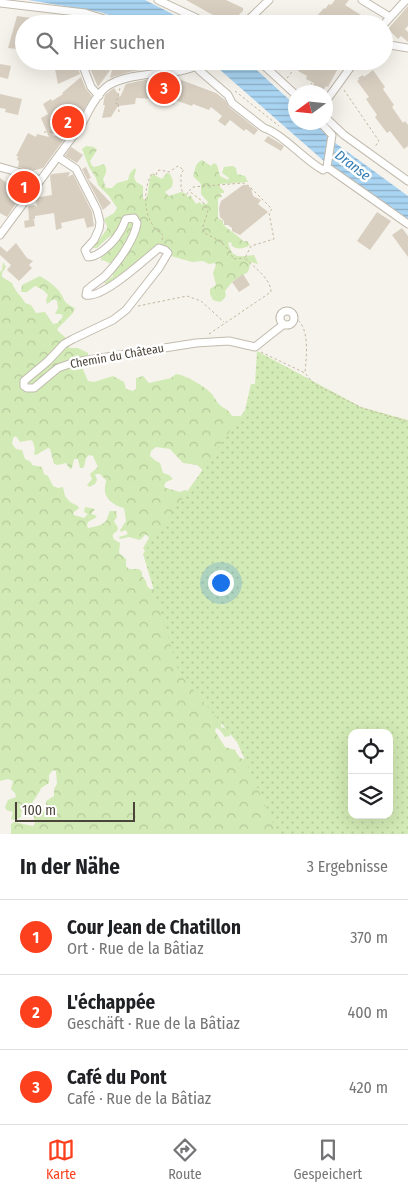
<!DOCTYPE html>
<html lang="de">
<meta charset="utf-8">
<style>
:root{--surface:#fff;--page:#f6f6f6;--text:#202124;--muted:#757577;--line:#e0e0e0;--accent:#fc3f1d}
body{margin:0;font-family:"Fira Sans Condensed",sans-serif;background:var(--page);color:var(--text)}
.controls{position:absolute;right:15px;bottom:15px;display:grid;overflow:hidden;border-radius:10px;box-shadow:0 5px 20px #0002}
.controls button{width:45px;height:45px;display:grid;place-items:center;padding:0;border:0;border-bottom:1px solid var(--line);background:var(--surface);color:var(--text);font:25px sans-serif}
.compass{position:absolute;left:288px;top:85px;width:45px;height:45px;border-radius:50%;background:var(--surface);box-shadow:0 5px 20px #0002;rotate:255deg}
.scale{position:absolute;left:15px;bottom:12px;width:120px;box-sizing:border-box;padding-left:5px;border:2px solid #4b4439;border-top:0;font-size:14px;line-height:18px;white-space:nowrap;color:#4b4439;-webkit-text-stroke:4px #fff;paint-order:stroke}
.you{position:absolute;left:220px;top:582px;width:18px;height:18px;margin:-12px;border:4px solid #fff;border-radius:50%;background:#1a73e8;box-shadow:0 0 0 8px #1a73e833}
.badge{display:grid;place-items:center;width:32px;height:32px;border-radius:50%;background:var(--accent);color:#fff;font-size:16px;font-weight:700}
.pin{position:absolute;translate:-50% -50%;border:2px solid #fff;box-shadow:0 1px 5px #0006}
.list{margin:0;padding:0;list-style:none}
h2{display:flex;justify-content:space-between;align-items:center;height:65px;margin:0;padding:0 20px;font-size:21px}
h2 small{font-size:16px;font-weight:400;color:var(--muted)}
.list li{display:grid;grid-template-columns:32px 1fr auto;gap:15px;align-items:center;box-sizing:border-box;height:75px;padding:0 20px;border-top:1px solid var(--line)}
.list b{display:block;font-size:19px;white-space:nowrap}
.list p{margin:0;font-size:16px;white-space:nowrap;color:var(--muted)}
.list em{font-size:16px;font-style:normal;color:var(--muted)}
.icon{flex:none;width:28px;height:28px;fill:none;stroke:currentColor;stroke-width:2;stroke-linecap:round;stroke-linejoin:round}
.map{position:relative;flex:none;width:408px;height:834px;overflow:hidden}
.search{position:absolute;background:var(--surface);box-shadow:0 5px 20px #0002;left:15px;right:15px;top:15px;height:55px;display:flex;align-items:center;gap:12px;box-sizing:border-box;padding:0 18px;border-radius:28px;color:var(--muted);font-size:19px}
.sheet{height:290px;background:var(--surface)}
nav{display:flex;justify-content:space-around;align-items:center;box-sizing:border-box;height:70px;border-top:1px solid var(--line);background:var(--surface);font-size:14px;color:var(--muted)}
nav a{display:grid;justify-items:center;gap:2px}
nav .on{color:var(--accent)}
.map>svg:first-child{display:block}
.forest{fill:url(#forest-crowns);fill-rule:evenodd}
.park{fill:url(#park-dots);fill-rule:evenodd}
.water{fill:url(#water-rules)}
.building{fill:#d8cfc1}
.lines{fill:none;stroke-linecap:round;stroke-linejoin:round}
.street-casing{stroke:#c2bbae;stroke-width:9}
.path{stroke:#c4b79f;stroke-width:1;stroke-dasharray:2.5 2.5;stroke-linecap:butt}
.street{stroke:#fff;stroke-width:7}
.labels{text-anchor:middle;stroke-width:5;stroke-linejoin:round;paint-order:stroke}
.street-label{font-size:12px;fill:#4b4439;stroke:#fff}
.water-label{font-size:14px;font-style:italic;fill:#2e7ab2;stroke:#fff}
</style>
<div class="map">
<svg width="408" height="834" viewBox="0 0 408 834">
<defs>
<pattern id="forest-crowns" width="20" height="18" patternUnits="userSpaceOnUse" patternTransform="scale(1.25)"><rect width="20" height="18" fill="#d2eab5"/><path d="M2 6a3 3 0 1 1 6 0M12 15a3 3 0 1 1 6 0" fill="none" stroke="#b6ca9c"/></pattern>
<pattern id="park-dots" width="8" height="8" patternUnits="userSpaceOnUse" patternTransform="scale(1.25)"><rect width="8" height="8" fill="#d2eab5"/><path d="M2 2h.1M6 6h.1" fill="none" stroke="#b6ca9c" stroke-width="1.8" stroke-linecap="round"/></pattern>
<pattern id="water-rules" width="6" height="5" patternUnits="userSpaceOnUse" patternTransform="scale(1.25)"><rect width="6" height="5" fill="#a9d4f2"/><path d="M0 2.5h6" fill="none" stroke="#8caec5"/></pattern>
</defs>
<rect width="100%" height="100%" fill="#f6f3ec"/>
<!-- forest -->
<path class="forest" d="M86 146 94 147 97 150 90 161 92 166 95 167 104 164C108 170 106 173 103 179L106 188H112L117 183 128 180 130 173 135 168 136 170 134 177 136 182 143 186V198L145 200C150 194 147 182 152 174L162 179 167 173 170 174 173 181 172 187 165 192 169 196 181 192 185 193 188 197 190 195 196 204 200 202 202 205 204 203 207 204 208 202 201 194V184L193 176C196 169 194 164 202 160L211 166 214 163 217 165 220 176 228 180 229 178 222 173 224 167 233 166 236 168 237 174 245 176 248 182 220 184V187L224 191V193H220L222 197 218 198V218L223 221V224C229 231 237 234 243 241H247L250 245C244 249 236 250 231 245L232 243 228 242C232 259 238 257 254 255L258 264 251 262 248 272 233 281 225 291C227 296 225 299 220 302L213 300 210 294V289L216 285 213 273 216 265 215 263 209 264 203 261 192 262 171 256 157 245 152 248 149 257 108 285 104 283 113 276V265L103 260 101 261V258L118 240 126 228 125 227 118 233 109 237 97 248H93L107 229V226L104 219 114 213 117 208 109 196 98 185 96 178 89 167 82 149Z
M3 262 6 267 2 273V277L12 283C15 292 21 295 25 303L31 305 36 313 45 312 53 324 58 323 63 316 61 314H55L58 308 57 301 54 299 47 304 46 300 48 295 43 290 35 286 27 292H21L22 285 40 276C47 280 54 285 59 291 67 302 62 302 75 308L73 313 58 328 57 330 67 339 65 343 70 348H78L88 353V356L80 362 88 381 94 382 113 376 124 382 126 389 133 391 136 389V378L143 376 149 383 171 378 176 374C186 375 204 386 211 393 214 396 215 400 218 403 223 409 228 408 232 416H239L243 418 244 423 258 429 257 436 259 439 263 438 266 429 271 426 287 431 293 445H291L285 441 282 445H280L279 441 282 437 279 434 271 452C275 454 278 452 283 454 287 455 293 461 296 464L294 467 297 471 308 473 316 477 319 485 322 487 324 484 321 472 316 471 315 467 317 464H324L328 468 333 467C336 472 334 478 337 484L336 491 338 492 343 488H346L345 498 347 502H353L354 500 350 494 352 489 347 485V476L353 473C354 463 366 458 374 455V453H371V449L379 444H394L396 464 406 467V471L404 473 399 471 395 472 386 467 380 471 375 469 366 473 367 478 365 481 369 488 371 489 375 481H377L381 485 380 488 376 489 375 492 385 491 386 494 381 495 385 498 389 497 390 502 387 503 383 501 379 502 377 501 376 504 378 506 383 505 384 508 388 509 389 515H397L404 519 403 523 408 526V529H406L403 527 402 530 405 534 408 533V541H406L408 548V577L406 580 408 583V719L406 718 405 707C402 704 397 703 394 699 389 693 391 688 381 682L364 685 359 687 358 693 368 698 375 694 381 693 386 701 382 708 385 712 394 713 399 715 400 729 384 728 375 723 368 710 356 704 347 693 345 688 337 685 335 681 336 677 350 672V669H337L331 666 318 665 312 662 311 659 315 653 319 641 312 637 313 628 306 614C300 609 289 607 283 613L285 621 283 624H281L277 618 276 610 273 609 267 612 263 609 264 604 272 606 273 601 267 594 266 588H271L275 597 295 605 299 603V598C293 592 287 595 280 591L279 587 284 585 291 588 294 587V582C286 577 278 583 269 574L261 580 255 577 256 571 253 570 244 573 241 570 224 569 217 565 214 568 218 572 219 575 216 576 211 570 207 573 201 571 199 573 200 578 204 583 202 585 197 582 188 585 187 592 192 596 191 600 186 601 182 595 176 596 175 593 179 592 180 589 184 588C187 582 188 577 183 572L176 578H173L176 574 172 571 176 569 178 564 171 563 164 558 159 564 155 561 156 554 148 556 143 548 149 538 147 535H145L140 540 129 537 120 539 119 537 126 535 128 533 125 530 121 532 120 530 126 521 124 508C116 507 103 498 105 488 105 485 106 483 106 480L100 474H95L97 480 95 484 89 487 87 485 92 479 90 474 98 467 93 456 89 455 86 458 84 467 82 468H80L78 459H74L72 468 70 469 66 463 58 465 54 464 50 449 48 448 36 455 34 454 35 449 33 442 31 440 20 442 16 436 13 438 12 444 16 449 22 450 25 459 31 462 32 465 42 467 44 474 48 476 53 486 58 488 63 487 65 496 70 502 78 506 79 508 73 513 74 515 84 518 88 514 84 512 85 507 95 509 91 514 95 515 97 517 88 522 87 525 88 528C94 527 105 525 107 519 108 516 109 513 110 511H116L117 517 114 521 118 528 117 531 113 534C112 540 115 540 120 543L119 553 126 559V566L129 569H139L142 572V576L146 581 147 586 150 589 163 588 166 595 161 597V600C166 608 176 611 185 609L188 615 205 624 213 631 221 630V634L218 636 221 646 219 652 223 657 224 666 236 683 242 684C244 686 244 689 246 691 248 695 258 700 262 702L269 699 274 701 281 698 285 699 286 704 275 707 270 705 268 708 270 713 277 717 278 719C281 722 293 730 296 730V726L299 722 297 715 286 714 285 710 291 707 298 702C295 692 285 693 277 689L276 681 266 683 264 681 265 678 274 677V675L268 669 270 666 279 674 282 683H288L290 677H296L303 682 297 688 299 691 312 693 316 696 317 702 313 704 310 701H307C303 706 304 711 307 716L319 719 318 708H326L334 706 339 710 341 719 352 736V815H389V760L394 766 404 772V780L408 784V834H403L401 831H390L386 828 378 831V834H373L370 816 363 820 358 817 353 819V830L358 834H314L311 832 303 834H11V824L14 822 33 826 35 823 32 810 35 807 41 812 46 810V801L54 796V789L57 784 56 771 53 770 49 775V783L41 788C39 794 33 800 30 807L21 812V817L16 820 11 819 13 812 6 810 5 807 8 800 16 797 15 793 11 789 13 781 8 779 0 781V272L2 270ZM156 447 170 449 183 463 197 465 207 474 218 476 224 481H229L228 491 233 495 232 497 223 498 219 501 223 504 228 502V506L230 508H233L235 503 237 501 244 504 245 507 241 513 248 518 249 527H239L230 515C222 514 219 513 214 505L209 507 204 506 200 501 202 495 197 496 194 493 185 490 180 492 166 488 164 486 166 482 173 479 169 475 163 473 160 463 156 461 150 456 151 451ZM226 691 240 698 245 704 252 705 263 714 276 721 275 724 270 726 260 723 259 724 264 727V730L258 733 250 732 253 738 246 743V746L250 750 257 748 263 750 266 747 259 746 260 737 270 734 278 737 281 741 291 740 293 749 284 752 283 754 285 757 281 761 285 765 289 760 294 759 298 749 307 743 311 744 316 738V732H311L309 731 311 726H314L324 730 327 726 323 718 325 717 329 719 332 730 326 740 318 745V748L323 758 321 762 319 763 313 759 310 760V766L313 767V770L303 772 302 775 303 779 311 784 308 790C298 791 274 782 270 772 268 767 270 762 267 757L258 759 251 754 249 755 248 759C240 760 239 757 235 750L225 747 215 731 216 728 219 729 225 737 230 736V730L221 727V718L218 705Z"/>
<!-- park -->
<path class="park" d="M257 351 361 407 408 420V834H278L237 742 179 673 143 554 245 410 251 384H255ZM352 733H389V815H352Z"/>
<!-- water -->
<path class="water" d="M28 0H145L192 24H135L100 12Z
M210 61H247L295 105 296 122 314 123 334 142 408 196V221L333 169Z"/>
<!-- building -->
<path class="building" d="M186 0H226L243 8V11L229 24Z
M335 0H349L345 5 364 17 359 24H347L340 19 336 24H331L326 20 323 23 316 17 324 8 325 9 329 4 331 5Z
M408 6V26L405 29 408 32V42L401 36 398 39 388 29Z
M17 16 43 20V24H24V50L8 48Z
M61 16 76 17 75 24H61Z
M75 61 80 74 58 84 55 69 70 62Z
M87 61H146V69L129 72 110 78 113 66 98 87Z
M284 61H322L327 64 329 61H342L328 87 326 86 322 92 312 88 314 83 306 79 307 76 298 71 299 69Z
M0 64 11 66 8 79 0 77Z
M373 70 385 87 383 89 394 105 392 107 403 123 405 121 408 125V146L404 149 390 131 387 133 375 117 377 115 366 99 369 97 357 81 359 80 358 78 363 75 364 77Z
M81 77 86 89 92 96 77 121 76 123H72L69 119 52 135 65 138 43 168 32 171 18 167 19 161 17 160 18 156H16L28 133 36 137 37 134 49 137 41 118 48 114 43 104 51 99 52 101 63 94 62 93Z
M176 78 216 93 225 100 229 107 258 130 254 135 246 129 244 131 230 120 225 126 218 121 222 116 211 107 209 110 193 104 192 106 175 100 173 105 167 98 155 96 154 99 136 98 135 104 118 106 111 117 102 118 105 105H103L105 95 114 88 120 97 126 84 150 79 174 84Z
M0 94 22 99 18 115 5 112 6 109 0 108Z
M268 136 284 146 281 151 264 141Z
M71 147 83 155 77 163 65 156Z
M86 167 91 178 88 179 111 203 103 210 82 169Z
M70 172 68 177 73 174 92 212 94 226 87 228 84 218 61 223 62 228 56 230 54 213 35 216V219L32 220H34L35 226 25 228 24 221 29 220 28 206 34 205 37 207 35 198 52 195 50 176 52 174Z
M0 178 11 186 9 189 21 196 7 217 0 213Z
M243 185H246L251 188 253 196 261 200 258 204 268 212 240 235 232 231V228L228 225H224V221L220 217 219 208 221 201Z
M377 212 391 221 370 250 357 241Z
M402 228 408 236V257L392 235Z
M16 243 27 258 33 261 29 265 32 268 19 281 7 270 11 265 0 255V246L7 252Z
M243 274 250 285 239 292 232 282Z"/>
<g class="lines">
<!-- street casing -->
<g class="street-casing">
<path id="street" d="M158 0 209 24
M362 0 390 17
M0 3 85 13 120 24
M80 24V20
M244 24 269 0
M384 24 406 0
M384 44 408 48
M81 61 91 87 99 96
M193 61 199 70 228 95 232 103 264 128C283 134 304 160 323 170L327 167
M259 61 296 95
M326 101 355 61
M326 118 344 135 408 181
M320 122 332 135 327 167
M58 157 76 169 97 210 100 222 99 229 94 240 85 250 88 257C99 257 114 242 119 233 122 229 124 223 126 219L134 218 137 223C135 239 117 264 105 276 99 281 92 285 87 290L86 295C103 299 145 259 159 248L165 250 168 253 159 268 126 310 113 320 73 339 64 344 48 361 24 381V386L27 388H34L58 368 75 362 196 343 229 341 255 347 284 324
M0 167 32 176 40 181
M327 167 408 224
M0 235 82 124C88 112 95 97 105 88 121 74 159 74 180 71 189 69 197 66 206 64
M280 318a7 7 0 1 1 14 0a7 7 0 1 1-14 0Z"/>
</g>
<!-- path -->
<path class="path" d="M287 78 295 68
M344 90 379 141 374 148
M235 91 279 126
M305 92 312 83
M119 112 118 103 116 104 120 88
M44 132H66
M162 240 163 235C159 232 154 228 152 224 143 209 144 187 152 173L156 176 157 171 160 170 169 172 178 166 184 170 181 173V188L184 196 189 192
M138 306 187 296 201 301 224 322
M294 318C311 325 306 358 305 373
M209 334 271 292C271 279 254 267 245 258L251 246 274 239 269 213 272 209 249 186 243 183 193 187 189 191 202 201 208 211 203 226 204 233C217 239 229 245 233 259L245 258
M261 352 305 373 314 384 362 408 408 422"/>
<!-- street -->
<use href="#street" class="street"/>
</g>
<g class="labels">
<!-- street labels -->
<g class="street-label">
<text transform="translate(117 356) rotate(-10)" y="4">Chemin du Château</text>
</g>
<!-- water labels -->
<g class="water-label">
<text transform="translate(353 165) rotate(37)" y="5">Dranse</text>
</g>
</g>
</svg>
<div class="controls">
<button><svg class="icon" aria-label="locate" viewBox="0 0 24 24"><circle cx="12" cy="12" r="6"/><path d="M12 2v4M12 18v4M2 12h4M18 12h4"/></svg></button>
<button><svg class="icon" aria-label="layers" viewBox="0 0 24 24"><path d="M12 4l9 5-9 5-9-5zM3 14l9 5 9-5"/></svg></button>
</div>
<svg class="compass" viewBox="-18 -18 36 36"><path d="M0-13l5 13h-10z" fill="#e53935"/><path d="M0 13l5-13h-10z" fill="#757577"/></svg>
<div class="scale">100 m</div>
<div class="you"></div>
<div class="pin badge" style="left:24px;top:187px">1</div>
<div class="pin badge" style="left:68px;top:122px">2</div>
<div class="pin badge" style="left:164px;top:88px">3</div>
<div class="search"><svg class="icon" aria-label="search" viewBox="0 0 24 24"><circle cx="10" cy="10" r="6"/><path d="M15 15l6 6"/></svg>Hier suchen</div>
</div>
<section class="sheet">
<h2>In der Nähe<small>3 Ergebnisse</small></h2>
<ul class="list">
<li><span class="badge">1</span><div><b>Cour Jean de Chatillon</b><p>Ort · Rue de la Bâtiaz</p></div><em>370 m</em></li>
<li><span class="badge">2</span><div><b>L'échappée</b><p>Geschäft · Rue de la Bâtiaz</p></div><em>400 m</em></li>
<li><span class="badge">3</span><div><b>Café du Pont</b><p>Café · Rue de la Bâtiaz</p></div><em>420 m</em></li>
</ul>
</section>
<nav>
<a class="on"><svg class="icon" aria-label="map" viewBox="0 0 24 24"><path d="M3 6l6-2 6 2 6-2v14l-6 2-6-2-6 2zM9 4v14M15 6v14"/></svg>Karte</a>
<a><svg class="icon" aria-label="directions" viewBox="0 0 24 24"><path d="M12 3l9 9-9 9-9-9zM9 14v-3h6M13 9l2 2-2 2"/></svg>Route</a>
<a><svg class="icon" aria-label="saved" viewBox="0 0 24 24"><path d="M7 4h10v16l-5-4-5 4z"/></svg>Gespeichert</a>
</nav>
